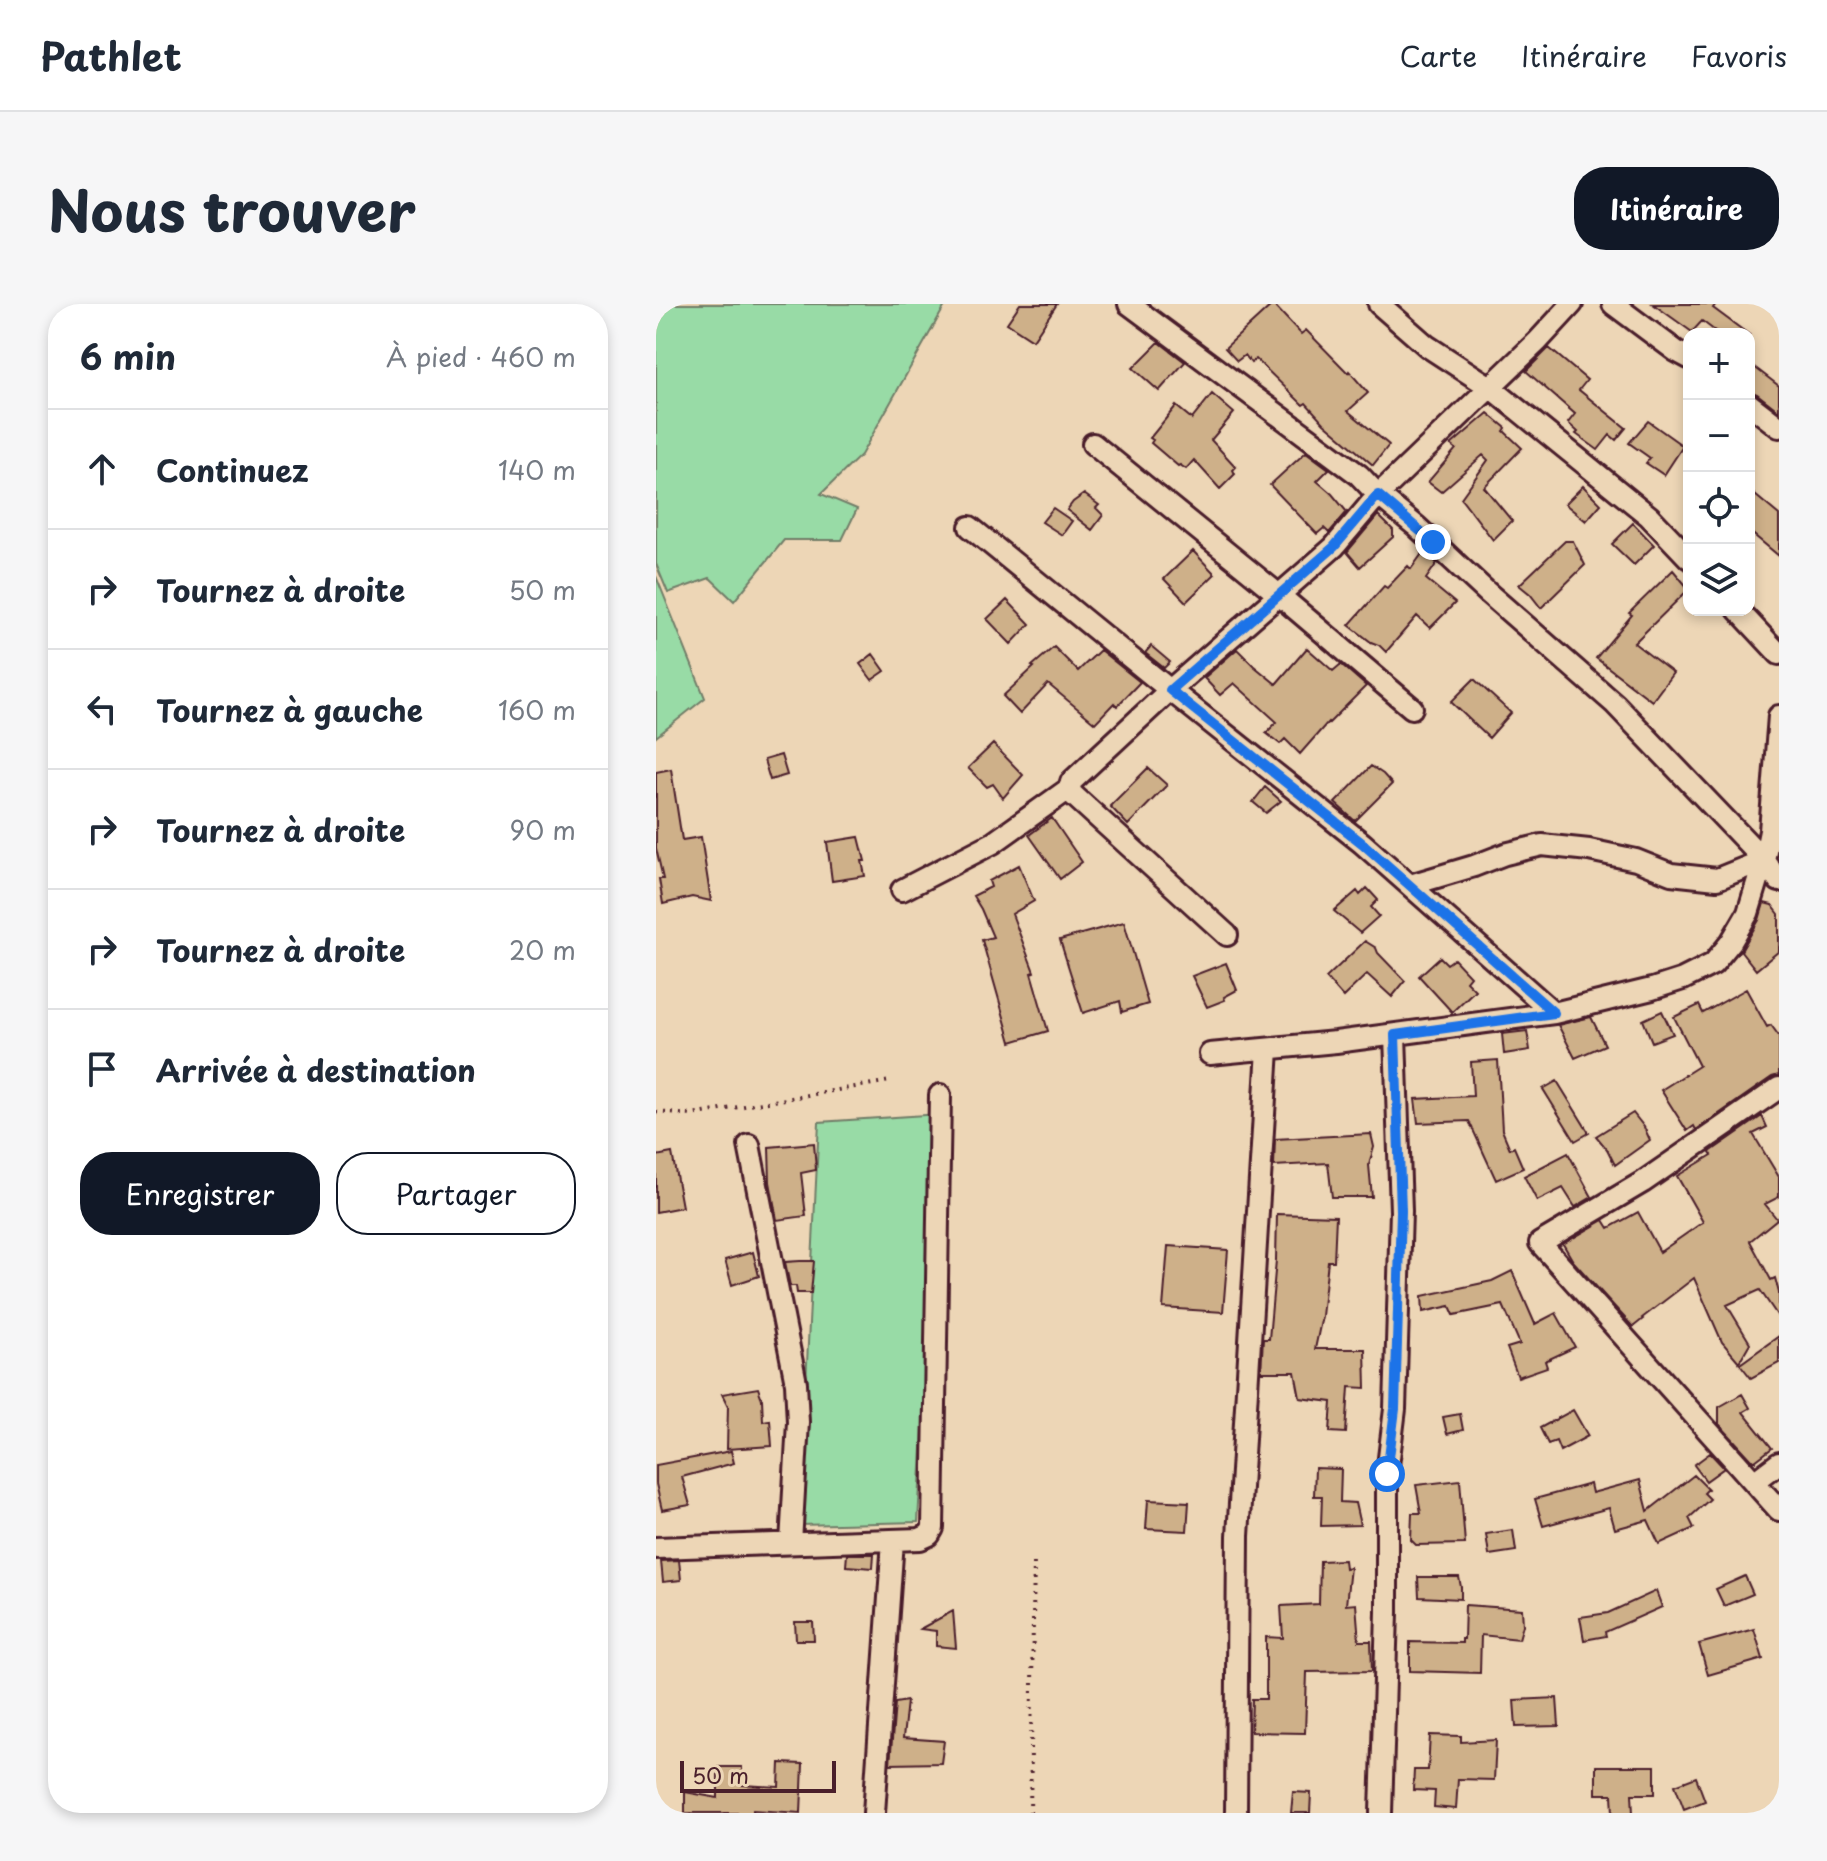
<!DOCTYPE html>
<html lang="fr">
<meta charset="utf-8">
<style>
:root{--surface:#fff;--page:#f6f6f7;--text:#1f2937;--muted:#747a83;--line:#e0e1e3;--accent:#111827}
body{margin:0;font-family:"Playpen Sans",sans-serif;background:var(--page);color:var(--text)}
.controls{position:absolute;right:24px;top:24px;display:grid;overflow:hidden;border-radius:16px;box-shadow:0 4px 12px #0003}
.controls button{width:72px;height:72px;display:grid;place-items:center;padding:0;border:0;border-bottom:2px solid var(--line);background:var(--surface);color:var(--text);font:40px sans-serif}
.scale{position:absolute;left:24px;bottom:20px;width:156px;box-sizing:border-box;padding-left:8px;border:4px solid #4a1f2b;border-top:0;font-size:22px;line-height:28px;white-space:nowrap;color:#4a1f2b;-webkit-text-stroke:6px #edd6b6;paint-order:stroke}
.stop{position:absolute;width:24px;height:24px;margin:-18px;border:6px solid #1a73e8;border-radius:50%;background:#fff}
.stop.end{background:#1a73e8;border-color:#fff;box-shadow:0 2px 8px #0008}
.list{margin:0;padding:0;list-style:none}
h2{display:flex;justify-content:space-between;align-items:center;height:104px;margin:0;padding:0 32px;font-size:34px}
h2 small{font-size:26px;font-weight:400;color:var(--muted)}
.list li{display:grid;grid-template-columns:52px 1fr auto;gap:24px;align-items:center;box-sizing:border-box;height:120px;padding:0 32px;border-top:2px solid var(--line)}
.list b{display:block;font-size:30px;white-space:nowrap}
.list em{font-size:26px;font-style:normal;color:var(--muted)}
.actions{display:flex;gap:16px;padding:24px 32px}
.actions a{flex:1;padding:18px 0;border:2px solid var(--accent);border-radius:32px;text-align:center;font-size:28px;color:var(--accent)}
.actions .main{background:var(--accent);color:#fff}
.icon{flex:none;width:44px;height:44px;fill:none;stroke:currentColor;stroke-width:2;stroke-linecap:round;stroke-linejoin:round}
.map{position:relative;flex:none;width:1123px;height:1509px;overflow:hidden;border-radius:32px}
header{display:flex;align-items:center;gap:48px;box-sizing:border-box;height:112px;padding:0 40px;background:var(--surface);border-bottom:2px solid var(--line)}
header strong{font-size:38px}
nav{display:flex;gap:44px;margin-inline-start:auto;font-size:28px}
.intro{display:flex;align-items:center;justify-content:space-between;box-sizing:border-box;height:192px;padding:0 48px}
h1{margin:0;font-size:56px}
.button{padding:20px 36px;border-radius:32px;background:var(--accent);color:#fff;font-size:28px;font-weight:700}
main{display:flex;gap:48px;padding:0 48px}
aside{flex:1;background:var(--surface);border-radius:32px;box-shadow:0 4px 12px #0003}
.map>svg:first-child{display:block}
.green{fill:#98dba6;stroke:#717d68;stroke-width:2}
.building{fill:#ceb089;stroke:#4a1f2b;stroke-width:2}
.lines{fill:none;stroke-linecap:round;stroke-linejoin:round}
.street-casing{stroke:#4a1f2b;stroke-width:26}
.path{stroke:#4a1f2b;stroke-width:4;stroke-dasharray:2 6;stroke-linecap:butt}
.street{stroke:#edd6b6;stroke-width:20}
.route{stroke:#1a73e8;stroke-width:10}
</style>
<header>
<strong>Pathlet</strong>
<nav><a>Carte</a><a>Itinéraire</a><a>Favoris</a></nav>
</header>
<div class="intro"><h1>Nous trouver</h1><a class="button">Itinéraire</a></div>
<main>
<aside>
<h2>6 min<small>À pied · 460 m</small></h2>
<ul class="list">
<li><svg class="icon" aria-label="ahead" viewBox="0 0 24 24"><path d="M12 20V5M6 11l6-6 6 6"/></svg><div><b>Continuez</b></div><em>140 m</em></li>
<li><svg class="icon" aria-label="right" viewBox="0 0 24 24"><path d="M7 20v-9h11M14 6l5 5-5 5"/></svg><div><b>Tournez à droite</b></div><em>50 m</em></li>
<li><svg class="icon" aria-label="left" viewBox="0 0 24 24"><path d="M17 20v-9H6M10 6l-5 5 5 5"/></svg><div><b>Tournez à gauche</b></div><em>160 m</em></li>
<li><svg class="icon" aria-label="right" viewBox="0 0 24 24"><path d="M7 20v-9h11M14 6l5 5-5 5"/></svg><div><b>Tournez à droite</b></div><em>90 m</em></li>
<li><svg class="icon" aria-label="right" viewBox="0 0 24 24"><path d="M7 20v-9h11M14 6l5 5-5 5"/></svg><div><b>Tournez à droite</b></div><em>20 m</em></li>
<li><svg class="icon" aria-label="arrive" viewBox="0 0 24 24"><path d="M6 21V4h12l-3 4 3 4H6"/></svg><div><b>Arrivée à destination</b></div></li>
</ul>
<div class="actions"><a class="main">Enregistrer</a><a>Partager</a></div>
</aside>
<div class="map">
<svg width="1123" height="1509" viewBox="0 0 1123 1509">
<rect width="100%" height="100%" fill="#edd6b6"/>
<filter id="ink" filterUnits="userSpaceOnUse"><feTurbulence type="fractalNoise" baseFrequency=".0125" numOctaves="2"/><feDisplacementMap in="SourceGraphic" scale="16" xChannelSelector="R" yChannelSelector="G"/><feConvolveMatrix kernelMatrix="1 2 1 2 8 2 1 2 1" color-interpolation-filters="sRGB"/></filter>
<g filter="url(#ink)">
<!-- green -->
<path class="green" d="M0 0H290L205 151 165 190 201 205 186 236H128L78 297 54 274 12 289 0 260Z
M0 272 49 394 0 433Z
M284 810 262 1218 143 1221 163 818Z"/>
<!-- building -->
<path class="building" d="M364 0H401L377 36 351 19Z
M617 0 645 30 650 26 692 69 693 67 712 89 692 107 733 141 717 161 668 119 650 99 647 101 600 55 595 59 589 51 581 57 569 44Z
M997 0H1060L1057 4 1092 30H1063L1046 17 1036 28Z
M503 38 529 58 503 87 477 64Z
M893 44 931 76 923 86 970 124 960 136 954 131 942 146 920 130 922 128 912 119 919 110 870 67Z
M1093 59 1123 82V107L1101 90 1093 87Z
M556 90 578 109 555 136 580 163 577 166 579 170 564 185 538 156 530 165 524 161 522 162 495 139 497 136 494 134 520 102 536 115Z
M832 109 850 124 848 127 866 144 828 183 856 217 837 236 805 194 832 156 827 151 785 188 772 178 800 145 795 141Z
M992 117 1027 142 1008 171 990 159 994 154 973 139Z
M650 148 673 165 661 177 676 190 691 208 673 229 668 224 661 230 614 181Z
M927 182 945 200 930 217 909 200Z
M1093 186 1123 211V252L1093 227Z
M428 190 443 201 440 204 447 211 436 226 411 206 417 198Z
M397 204 416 217 406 231 386 218Z
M722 211 737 226V233L704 263 691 248Z
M977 219 998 241 978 261 956 240Z
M909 237H917L929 261 885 304 874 290 863 281Z
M537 247 559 270 530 298 508 275Z
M768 247 781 259 770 275 799 299 774 324 761 312 730 348 723 341 715 338 693 321 728 282 731 284 752 262 755 265Z
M1017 266 1033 285 978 339 1017 369 996 397 940 354 976 311 973 309Z
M351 296 374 320 355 340 331 315Z
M495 342 514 358 508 364 489 349Z
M398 343 422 367 444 346 484 378 461 402 458 399 439 419 392 380 364 410 347 392 378 363 376 362Z
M651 344 677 367 685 360 710 382 673 419 672 418 644 450 629 435 624 440 610 429 621 418 578 379 564 391 548 374 581 345 598 362 620 380Z
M217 350 229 367 216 376 204 360Z
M818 375 855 409 833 434 795 398Z
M337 440 367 471 347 494 337 480 331 483 312 464Z
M125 451 131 471 114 476 108 456Z
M715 462 727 470 736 480 699 517 679 499Z
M492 464 511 481 472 521 454 502Z
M15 465 26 536 45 533 55 597 36 593 7 600 3 575H7L0 544V468Z
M609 483 625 497 610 509 597 498Z
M396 514 426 558 404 575 373 531Z
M203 533 209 557H206L209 572 176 577 171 538Z
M363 561 378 597 356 610 378 668 375 669 392 727 355 738 326 636 337 633 325 605 317 592 335 583 333 577Z
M711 584 722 596 715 603 723 612 704 629 678 607 701 587 704 591Z
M1108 599 1116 601 1123 610V647L1100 666 1085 647 1103 616Z
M468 618 492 700 466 708 464 697 427 709 404 636Z
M709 637 720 644 722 649 749 677 736 693 711 670 687 693 670 674Z
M784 653 791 660 798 655 814 672 810 677 819 686 796 708 763 672Z
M570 659 581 686 568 693 569 696 551 703 536 672Z
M1090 685 1111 723 1115 721 1123 732V771L1116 773 1040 826 1038 822 1031 827 1005 786 1043 762 1018 713 1043 701 1047 709Z
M1006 707 1017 730 996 738 987 716Z
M935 713 949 741 919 754 902 721Z
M871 727 874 746 848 750 846 730Z
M842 756 846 826 854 845 858 843 867 864 840 876 813 817 762 819 759 795 817 792 815 758Z
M901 777 933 829 919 837 887 785Z
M977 809 988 823 994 836 959 861 951 845 940 832Z
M1106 812 1111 823 1097 830 1123 873V893L1109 900 1121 915 1094 937 1115 976 1119 974 1123 989V1014L1104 986 1071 1001 1094 1039 1083 1058 1066 1038 1038 974 986 1014 987 1015 977 1023 917 957 907 940 948 916 953 924 982 908 1004 948 1047 918 1021 872 1056 851 1054 848Z
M715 830 718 843 713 861 716 893H676L672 859 618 862 619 835Z
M158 839 160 866 145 869 150 912 121 916 114 878 113 843Z
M16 849 26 903 0 908V852Z
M912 849 936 893 919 903 907 884 881 897 868 872Z
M621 910 680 912 678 957H672L666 1012 659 1045H709L710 1084 693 1083 690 1129 674 1128 676 1098 644 1094 639 1068H605L607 1035H613L620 956Z
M512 942 572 946 567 1008 507 1004Z
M97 948 103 972 76 981 69 956Z
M144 957H158L155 989H141L140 982H134L129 958Z
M856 967 879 1020 900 1009 919 1043 889 1057 891 1063 862 1073 851 1044 864 1040 847 1001 798 1011 794 1002 767 1008 766 992 836 977Z
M1123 1032V1059L1095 1074 1084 1060Z
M102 1084 106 1095 107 1117 114 1116 116 1142 71 1145 72 1102 66 1090Z
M1086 1090 1094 1104 1087 1108 1116 1144 1099 1157H1097L1063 1120V1103Z
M917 1106 932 1132 904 1147 900 1137 892 1140 884 1124Z
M804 1110 807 1126 791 1130 787 1113Z
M75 1147 78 1159 26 1173 34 1201 6 1206 0 1180V1161Z
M1054 1149 1068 1164 1050 1177 1038 1161Z
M659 1164 685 1165 684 1198 699 1199 704 1221 665 1222 666 1192H658Z
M1038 1171 1052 1185 1048 1189 1054 1195 1033 1214 1038 1224 1003 1240 992 1216 959 1225 953 1204 887 1222 879 1195 934 1180 936 1189 984 1176 992 1207Z
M804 1176 809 1240 760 1241 755 1236 756 1209H765L760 1181Z
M492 1196 533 1198 531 1227 490 1225Z
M857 1226 860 1247 833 1251 830 1230Z
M191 1250H218L217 1264 190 1262Z
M23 1256 25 1276 7 1278 5 1257Z
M688 1256 689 1264 694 1263 690 1301 700 1300 703 1337H715L716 1367 651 1368 649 1429 595 1428 596 1395H610V1333L627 1334 625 1302 663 1300 664 1257Z
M1089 1272 1097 1290 1068 1302 1060 1285Z
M762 1273H803L805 1283V1295L763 1293Z
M1000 1287 1006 1303 949 1328 950 1332 928 1336 924 1313 952 1309Z
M809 1301 866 1305 867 1321 863 1335 825 1331 824 1369 754 1367V1338L806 1339V1335H808Z
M297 1307 300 1344 280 1342V1327L264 1325Z
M139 1318H157L158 1336H140Z
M1098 1325 1107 1355 1052 1371 1043 1340Z
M901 1394 903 1422 860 1423 858 1396Z
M251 1397 247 1434 288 1437 285 1459 234 1460 239 1399Z
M774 1431 805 1432V1438L840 1436 838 1476 802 1475 800 1505 778 1503 779 1487 757 1486 758 1466H772Z
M124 1459 147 1460 145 1509 97 1506V1509H29V1488L62 1494V1463H86V1481L123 1483Z
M940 1462H999V1490H976L977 1509H957L956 1490H940Z
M1040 1473 1049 1497 1028 1505 1019 1481Z
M637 1488 655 1489 654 1509H635Z"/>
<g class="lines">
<!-- street casing -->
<g class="street-casing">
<path id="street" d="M473 0 703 171 722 191 760 222 832 289 959 400 1108 556 1123 577
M723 0 771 42 834 83 993 212 1033 254
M957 0 1020 47 1033 54
M1093 100 1123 123
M437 140 623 291 756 404
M314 223 514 386 706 539 898 709
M1082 306 1123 350
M414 484 416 490 571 631
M754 581 818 562 849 550 886 541 933 546 980 556 1015 570 1061 575 1108 556
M246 586 337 539 414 484 415 478 514 386 678 243 722 191 882 37 916 0
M554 750 680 738 898 709 996 685 1027 675 1057 660 1075 638 1092 609 1108 556 1114 527 1123 412
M1123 784 987 878 884 939 1123 1206
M93 841 140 1079 142 1118 135 1239
M1098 1178 1123 1159
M0 1244 264 1235 273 1231 277 1224 284 791
M218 1509 237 1236
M580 1509 582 1232 612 745
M725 1509 731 1308V1170L739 1105 745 907 739 731"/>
</g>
<!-- path -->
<path class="path" d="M0 10 4 0
M0 808 36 811 234 777
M374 1509 378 1253"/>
<!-- street -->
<use href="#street" class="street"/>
</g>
</g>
<g class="lines" filter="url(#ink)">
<!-- route -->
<path class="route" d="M731 1170 739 1105 745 907 739 731 898 709 706 539 514 386 678 243 722 191 777 238"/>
</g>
</svg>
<div class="controls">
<button>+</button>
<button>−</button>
<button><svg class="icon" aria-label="locate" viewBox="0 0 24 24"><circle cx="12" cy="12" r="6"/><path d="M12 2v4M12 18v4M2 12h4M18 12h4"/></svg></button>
<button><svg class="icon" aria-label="layers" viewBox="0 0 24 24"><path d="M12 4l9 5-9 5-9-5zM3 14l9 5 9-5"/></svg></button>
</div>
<div class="scale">50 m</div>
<div class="stop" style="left:731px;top:1170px"></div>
<div class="stop end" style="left:777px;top:238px"></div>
</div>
</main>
